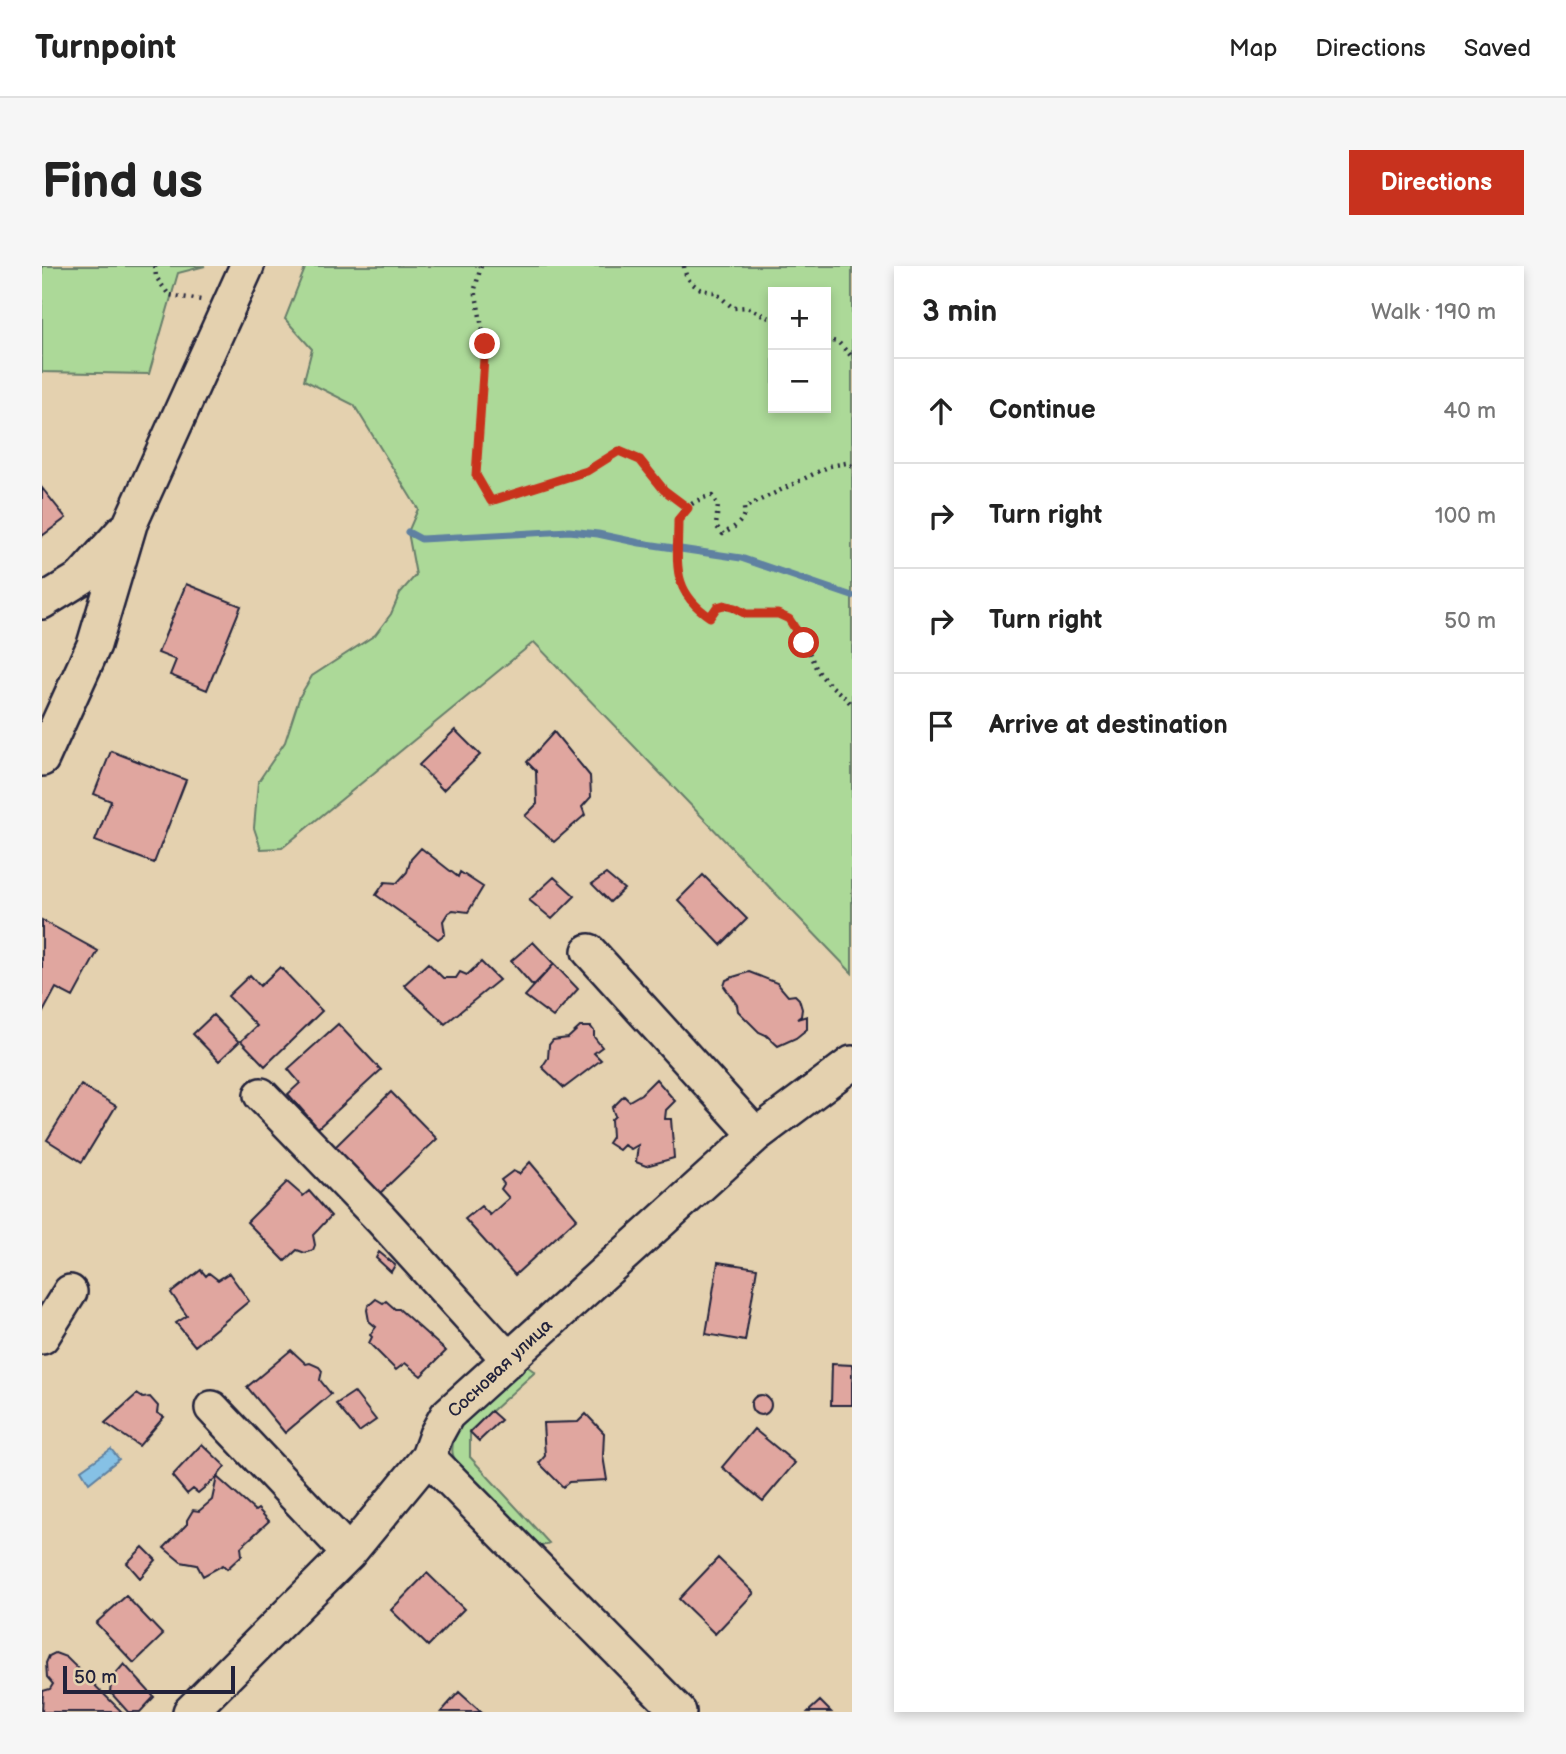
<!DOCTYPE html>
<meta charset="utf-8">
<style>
:root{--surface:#fff;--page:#f6f6f6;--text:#222;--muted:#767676;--line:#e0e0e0;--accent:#c8321e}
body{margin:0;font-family:"Balsamiq Sans",sans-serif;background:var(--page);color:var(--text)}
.controls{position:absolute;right:21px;top:21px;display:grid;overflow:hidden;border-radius:0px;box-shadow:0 4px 10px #0003}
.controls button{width:63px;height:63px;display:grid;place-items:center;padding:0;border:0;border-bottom:2px solid var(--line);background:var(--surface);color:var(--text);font:35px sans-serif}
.scale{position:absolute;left:21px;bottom:18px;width:172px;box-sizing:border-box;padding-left:7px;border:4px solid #22223b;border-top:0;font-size:19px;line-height:24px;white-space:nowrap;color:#22223b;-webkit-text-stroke:5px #e4d1af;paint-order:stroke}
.stop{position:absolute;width:21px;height:21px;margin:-16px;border:5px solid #c8321e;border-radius:50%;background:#fff}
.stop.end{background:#c8321e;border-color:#fff;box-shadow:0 2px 7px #0008}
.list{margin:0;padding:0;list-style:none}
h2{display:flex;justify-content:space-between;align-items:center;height:91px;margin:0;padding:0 28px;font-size:30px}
h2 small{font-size:23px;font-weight:400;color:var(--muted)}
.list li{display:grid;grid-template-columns:46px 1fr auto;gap:21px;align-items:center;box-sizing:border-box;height:105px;padding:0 28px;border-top:2px solid var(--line)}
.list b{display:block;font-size:26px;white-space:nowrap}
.list em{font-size:23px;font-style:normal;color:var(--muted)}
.icon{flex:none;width:38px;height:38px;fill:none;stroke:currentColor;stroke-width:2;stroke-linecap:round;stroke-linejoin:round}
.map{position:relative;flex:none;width:810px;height:1446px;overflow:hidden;border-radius:0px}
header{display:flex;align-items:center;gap:42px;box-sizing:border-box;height:98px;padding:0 35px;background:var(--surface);border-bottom:2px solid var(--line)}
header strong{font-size:33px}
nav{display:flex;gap:38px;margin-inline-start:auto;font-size:24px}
.intro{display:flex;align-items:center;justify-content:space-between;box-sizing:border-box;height:168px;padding:0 42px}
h1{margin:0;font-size:49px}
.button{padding:18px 32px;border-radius:0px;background:var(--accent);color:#fff;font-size:24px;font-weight:700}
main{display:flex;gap:42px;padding:0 42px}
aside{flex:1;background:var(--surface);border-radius:0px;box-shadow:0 4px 10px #0003}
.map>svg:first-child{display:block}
.green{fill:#acd998;stroke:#677e6a;stroke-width:2;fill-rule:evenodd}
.water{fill:#86c1e5;stroke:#5e81a1;stroke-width:2}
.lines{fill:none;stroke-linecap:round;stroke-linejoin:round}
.stream{stroke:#5e81a1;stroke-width:7}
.building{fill:#e0a69f;stroke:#22223b;stroke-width:2}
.minor-casing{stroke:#22223b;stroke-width:38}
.path{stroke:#22223b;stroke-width:4.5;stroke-dasharray:2 5;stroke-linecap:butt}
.minor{stroke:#e4d1af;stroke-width:33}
.route{stroke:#c8321e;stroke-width:9}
.labels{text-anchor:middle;stroke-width:5;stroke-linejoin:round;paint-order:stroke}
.street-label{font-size:18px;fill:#22223b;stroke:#e4d1af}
</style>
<header>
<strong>Turnpoint</strong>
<nav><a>Map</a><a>Directions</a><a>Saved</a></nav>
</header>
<div class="intro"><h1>Find us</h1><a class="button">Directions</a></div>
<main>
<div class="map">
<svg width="810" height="1446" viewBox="0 0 810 1446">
<rect width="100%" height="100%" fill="#e4d1af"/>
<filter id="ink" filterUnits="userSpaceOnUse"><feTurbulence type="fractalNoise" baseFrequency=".0143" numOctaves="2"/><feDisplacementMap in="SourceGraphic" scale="14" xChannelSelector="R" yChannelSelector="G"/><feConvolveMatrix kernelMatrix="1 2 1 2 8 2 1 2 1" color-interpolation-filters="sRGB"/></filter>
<g filter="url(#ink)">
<!-- green -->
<path class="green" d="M0 0H163L136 7 107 108 0 106Z
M264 0H810V707L492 376 240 582 219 583 212 562 216 516 243 476 258 430 270 410 333 369 349 348 358 327 374 309 366 266 376 243 312 139 262 114 270 83 243 53ZM731 26H784V142H731Z
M482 1098 493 1106 428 1165V1191L507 1277 498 1281C482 1265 416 1206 411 1189 408 1178 415 1167 420 1158Z"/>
<!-- water -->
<path class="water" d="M69 1183 77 1193 47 1217 39 1204Z"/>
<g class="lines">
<!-- stream -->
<path class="stream" d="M366 266 379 273 527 265 556 268 598 277 699 292 810 330"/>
</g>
<!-- building -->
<path class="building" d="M0 222 24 252 0 270Z
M144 318 199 340 165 424 128 409 134 394 116 387Z
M413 464 438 489 401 524 377 499Z
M512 466 548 510 549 531 540 541 543 549 512 576 483 550 495 538 494 505 485 496Z
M69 485 144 514 112 597 53 575 69 535 52 528Z
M379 582 416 611 418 606 441 621 426 646 411 644 406 647 401 655 403 668 396 673 334 629 343 616 355 617 365 606 369 593Z
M564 608 582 623 568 636 550 618Z
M661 609 705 653 679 679 636 634Z
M512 611 533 630 510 653 487 634Z
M0 654 56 685 31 731 14 722 0 748Z
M491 676 512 698 491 720 469 695Z
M439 696 457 714 403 758 362 719 386 697 401 712H414L418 706 425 709Z
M512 698 536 723 511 751 483 730Z
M238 701 280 745 223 800 199 775 215 760 186 730 208 709 218 720Z
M707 706 735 717 746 730 753 729 757 733 760 743 759 750 755 753 765 750V763L754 772 736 780 724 769 717 766 696 745 695 739 682 720 684 714 691 711Z
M171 749 197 776 177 795 151 768Z
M296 758 339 804 276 862 246 828 258 817 246 803Z
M538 761H549L552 765V771L560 781 552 787 559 794 522 822 500 801 506 792 507 779 511 774 526 772Z
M614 813 633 835 624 844 623 853H629L632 892 604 900 594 896 596 879 589 883 582 879 577 884 566 877 570 871 569 854 573 850 570 842 582 830 587 835 599 828Z
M39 819 74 840 40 896 5 874Z
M349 826 395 873 336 929 291 883Z
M488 896 535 952 473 1009 423 953 439 940 448 949 467 932 459 923 462 918 459 914 471 905 477 908Z
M245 916 261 930 267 925 289 950 271 969 273 979 271 984 263 987 255 984 243 995 205 956Z
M337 986 353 999 349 1006 334 992Z
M676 996 715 1002 703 1075 664 1068Z
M159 1004 164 1010 167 1007 176 1014 187 1007 207 1035 153 1080 134 1057 145 1050 129 1027Z
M334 1033 341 1037 344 1035 353 1043H357L404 1085 379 1110 363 1097 354 1104 327 1077 330 1071 328 1069 334 1061 327 1055 325 1044 326 1040Z
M249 1084 264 1098 268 1097 277 1101 280 1105 278 1114 289 1128 243 1167 205 1121Z
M790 1098 810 1099V1139H789Z
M312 1126 334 1154 317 1166 294 1138Z
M95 1128 101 1132 108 1131 116 1140 115 1147 122 1151 97 1180 63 1157Z
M709 1139a10 10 0 1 1 20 0a10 10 0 1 1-20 0Z
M449 1145 459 1154 437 1175 428 1166Z
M544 1148 562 1167 561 1190 565 1214 527 1216 521 1221 497 1197 503 1190 501 1157 536 1156Z
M712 1163 753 1197 721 1235 680 1201Z
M160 1178 183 1200 175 1211 156 1227 151 1223 145 1228 130 1210Z
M175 1211 213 1245 216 1243 227 1255 199 1281 200 1289 185 1303 181 1299 161 1310 155 1299 139 1296 122 1282 145 1258V1254L151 1244 157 1245 170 1234Z
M101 1281 114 1294 98 1312 85 1297Z
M676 1292 712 1327 673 1368 637 1333Z
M385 1307 422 1343 386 1380 349 1344Z
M84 1330 121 1369 92 1397 54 1357Z
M13 1387 24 1391 80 1446H0L1 1425 8 1423 11 1418 5 1411 4 1397 7 1390Z
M82 1398 112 1431 98 1446H86L68 1426 70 1412Z
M417 1426 439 1446H399Z
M778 1435 789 1446H766Z"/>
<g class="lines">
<!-- minor casing -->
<g class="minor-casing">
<path id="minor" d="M0 336 39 312 81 265
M0 493 52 379 88 258 205 0
M547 685 714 869
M219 829 339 953 467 1094
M0 1071 28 1026
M170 1142 307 1287
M386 1191 637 1446
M148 1446 307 1287 386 1191 394 1169 405 1149 714 869 810 797"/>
</g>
<!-- path -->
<path class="path" d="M113 0 114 11 127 29 159 34
M439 0 433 23 443 78 434 209 449 235 545 205 577 185 599 194 622 224 646 242
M642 0C643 16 658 26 673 26L691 42 705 41 731 54
M784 74 796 76 810 91
M810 200 804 197 788 200 702 242C704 255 691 262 681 268L674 260 676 239 670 230C658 231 640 242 636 254 634 262 636 312 639 319 643 333 656 343 668 351L675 341C688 338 694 347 705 348 716 349 727 345 737 348 760 356 765 387 776 405 785 419 799 426 810 439"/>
<!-- minor -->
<use href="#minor" class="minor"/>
</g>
</g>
<g class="lines" filter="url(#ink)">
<!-- route -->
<path class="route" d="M443 78 434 209 449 235 545 205 577 185 598 194 622 224 646 242 636 254C636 297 628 324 668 351L675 341 682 339 693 342 704 348H736L747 353 762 377"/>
</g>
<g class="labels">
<!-- street labels -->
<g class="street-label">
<text transform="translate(458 1102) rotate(-43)" y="6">Сосновая улица</text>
</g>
</g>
</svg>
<div class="controls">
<button>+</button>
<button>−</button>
</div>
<div class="scale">50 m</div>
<div class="stop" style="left:762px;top:377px"></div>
<div class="stop end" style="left:443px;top:78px"></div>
</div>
<aside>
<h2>3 min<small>Walk · 190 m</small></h2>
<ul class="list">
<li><svg class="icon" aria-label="ahead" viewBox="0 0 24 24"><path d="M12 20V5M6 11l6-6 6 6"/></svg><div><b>Continue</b></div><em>40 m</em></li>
<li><svg class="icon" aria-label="right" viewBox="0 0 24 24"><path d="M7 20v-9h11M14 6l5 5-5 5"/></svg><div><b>Turn right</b></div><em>100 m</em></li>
<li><svg class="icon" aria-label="right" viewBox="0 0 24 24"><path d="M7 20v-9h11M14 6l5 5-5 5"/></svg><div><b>Turn right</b></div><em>50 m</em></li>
<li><svg class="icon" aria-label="arrive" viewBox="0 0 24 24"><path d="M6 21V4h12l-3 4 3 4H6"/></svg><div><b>Arrive at destination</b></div></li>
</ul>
</aside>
</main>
